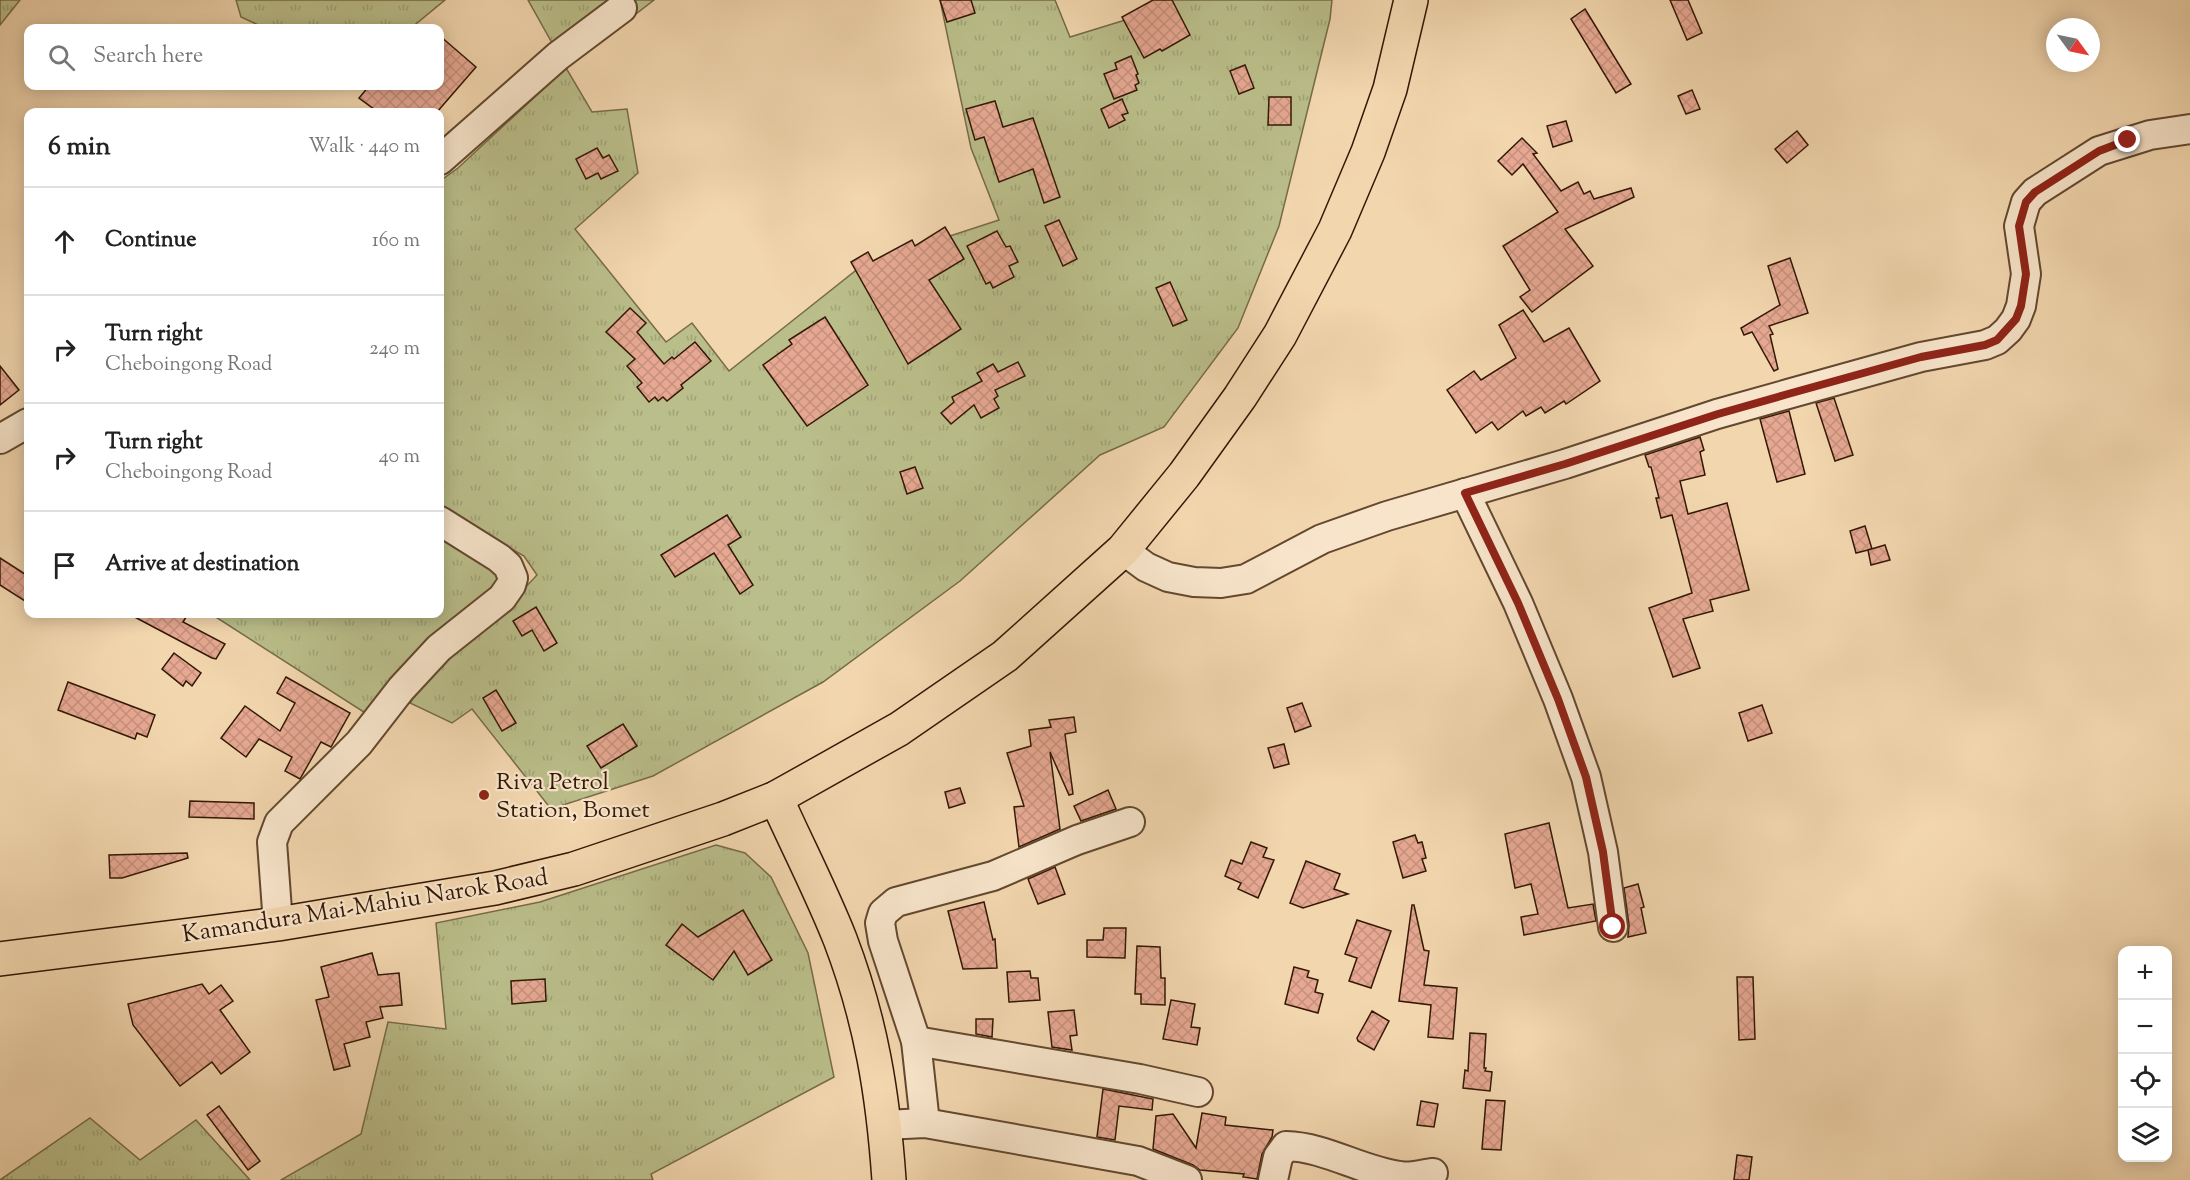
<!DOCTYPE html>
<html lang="en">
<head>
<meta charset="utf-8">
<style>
  body { margin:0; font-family:"Sorts Mill Goudy",serif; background:#f6f6f6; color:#222 }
  .controls { position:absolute; right:18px; bottom:18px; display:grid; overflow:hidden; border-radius:12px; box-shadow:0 3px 15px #0003 }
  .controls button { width:54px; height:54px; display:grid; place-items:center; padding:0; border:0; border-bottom:2px solid #e0e0e0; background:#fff; color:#222; font:30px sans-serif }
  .compass { position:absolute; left:2046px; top:18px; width:54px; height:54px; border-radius:50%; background:#fff; box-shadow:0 3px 15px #0003; rotate:123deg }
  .stop { position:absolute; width:18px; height:18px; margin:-14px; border:4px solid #8f2418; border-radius:50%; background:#fff }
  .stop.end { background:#8f2418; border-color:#fff; box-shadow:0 2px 6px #0008 }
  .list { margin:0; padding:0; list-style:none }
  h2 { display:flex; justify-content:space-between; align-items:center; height:78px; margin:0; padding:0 24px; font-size:26px }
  h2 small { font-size:20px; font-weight:400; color:#767676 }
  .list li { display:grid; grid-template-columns:39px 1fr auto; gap:18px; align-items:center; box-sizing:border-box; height:108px; padding:0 24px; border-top:2px solid #e0e0e0 }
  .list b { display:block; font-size:22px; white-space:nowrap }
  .list p { margin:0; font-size:20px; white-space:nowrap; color:#767676 }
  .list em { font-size:20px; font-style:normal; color:#767676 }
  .icon { flex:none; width:33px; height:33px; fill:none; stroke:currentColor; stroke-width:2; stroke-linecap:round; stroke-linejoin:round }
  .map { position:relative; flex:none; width:2190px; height:1180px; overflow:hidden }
  .search { position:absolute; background:#fff; box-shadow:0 3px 15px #0003; left:24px; top:24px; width:420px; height:66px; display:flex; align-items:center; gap:15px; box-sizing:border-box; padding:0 21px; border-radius:12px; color:#767676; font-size:22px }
  .panel { position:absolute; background:#fff; box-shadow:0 3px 15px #0003; left:24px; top:108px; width:420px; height:510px; border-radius:12px }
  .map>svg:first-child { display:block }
</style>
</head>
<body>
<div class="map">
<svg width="2190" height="1180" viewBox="0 0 2190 1180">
  <defs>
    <pattern id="grass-tufts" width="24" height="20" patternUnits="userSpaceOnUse" patternTransform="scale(1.5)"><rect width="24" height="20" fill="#babe8a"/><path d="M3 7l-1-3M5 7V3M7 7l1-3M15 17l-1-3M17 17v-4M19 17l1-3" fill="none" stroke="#a0a376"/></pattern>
    <pattern id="building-cross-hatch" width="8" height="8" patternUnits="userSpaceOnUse" patternTransform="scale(1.5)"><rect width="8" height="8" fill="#e6a892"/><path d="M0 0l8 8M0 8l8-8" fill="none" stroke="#c6907c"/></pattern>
  </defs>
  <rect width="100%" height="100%" fill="#f2d6ae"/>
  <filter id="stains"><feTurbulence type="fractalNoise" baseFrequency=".00333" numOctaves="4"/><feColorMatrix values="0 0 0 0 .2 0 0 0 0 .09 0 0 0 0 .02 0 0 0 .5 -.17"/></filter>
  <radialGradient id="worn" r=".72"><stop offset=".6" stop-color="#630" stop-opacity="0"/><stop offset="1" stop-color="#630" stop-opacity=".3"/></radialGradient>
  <g fill="url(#grass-tufts)" stroke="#766b48" stroke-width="1.5">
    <path d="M0 0H20L0 25Z"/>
    <path d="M236 0H445L411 28H265L241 17Z"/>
    <path d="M528 0H654L566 68 592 112 627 109 638 173 575 229 666 342 692 323 729 371 864 264 999 220 971 148 940 0H1055L1070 37 1174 5 1172 0H1332L1330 19 1279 226 1238 328 1164 427 1100 455 960 581 823 682 653 776 551 809 472 709 452 723 410 703 434 667 494 621 537 575 524 556 440 508V181L458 168 566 68Z"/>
    <path d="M440 533 497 567 501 578 494 591 370 716 211 614H440Z"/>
    <path d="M716 845 745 853 771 877 808 953 834 1077 651 1174 653 1180H281L361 1134 388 1022 446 1029 436 923 540 902Z"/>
    <path d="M90 1118 140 1160 196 1120 250 1180H0Z"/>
  </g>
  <g fill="url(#building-cross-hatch)" stroke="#331805" stroke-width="1.5">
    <path d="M940 0H971L975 13 947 22Z"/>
    <path d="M1153 0H1172L1190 35 1162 51 1160 49 1144 58 1122 17Z"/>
    <path d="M1670 0H1688L1702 33 1687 40Z"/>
    <path d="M1585 9 1631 84 1616 93 1571 19Z"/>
    <path d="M440 36 476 67 437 112H378L359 98 369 86H440Z"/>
    <path d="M1131 56 1138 74 1136 75 1139 83 1135 85 1137 90 1114 99 1104 74 1117 69 1115 63Z"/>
    <path d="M1245 65 1254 88 1239 94 1230 71Z"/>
    <path d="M1692 90 1700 109 1686 114 1678 96Z"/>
    <path d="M1269 97H1291V125H1268Z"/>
    <path d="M1122 99 1128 113 1122 115 1125 120 1109 128 1101 109Z"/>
    <path d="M995 101 1003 127 1033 118 1060 197 1044 203 1033 169 999 182 984 137 975 140 966 109Z"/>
    <path d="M1566 121 1572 141 1553 147 1547 126Z"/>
    <path d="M1797 131 1808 145 1787 163 1775 149Z"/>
    <path d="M1522 138 1537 153 1533 154 1561 191 1578 182 1584 194 1590 191 1594 199 1631 188 1634 197 1565 229 1593 266 1532 312 1520 297 1530 290 1503 246 1558 212 1523 164 1512 175 1498 161Z"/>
    <path d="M597 148 603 158 609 155 618 171 601 179 598 173 586 179 576 159Z"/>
    <path d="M1059 220 1077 259 1063 266 1045 226Z"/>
    <path d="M945 227 964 259 929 280 961 329 908 364 851 262 868 252 873 261 912 240 915 246Z"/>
    <path d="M997 231 1006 247 1010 246 1018 262 1009 266 1014 277 993 288 990 282 986 284 967 246Z"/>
    <path d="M1790 258 1808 313 1769 326 1773 334 1770 335 1778 369 1774 371 1752 332 1744 335 1741 328 1780 305 1768 266Z"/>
    <path d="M1170 282 1187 320 1173 326 1156 288Z"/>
    <path d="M630 308 646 323 637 332 664 364 672 357 674 359 695 342 711 361 681 385 683 388 667 401 663 397 658 401 655 397 649 402 637 387 642 383 627 366 635 359 606 332Z"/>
    <path d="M1523 310 1544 342 1569 328 1600 381 1566 404 1564 401 1545 413 1541 407 1526 416 1523 411 1498 430 1492 422 1476 433 1447 390 1474 371 1481 380 1516 358 1499 325Z"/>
    <path d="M825 317 868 385 807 426 763 365 792 344 789 340Z"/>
    <path d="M1018 362 1025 376 995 390 998 396 994 399 999 408 981 418 974 405 951 424 941 413 954 402 952 397 982 381 977 373 993 364 998 372Z"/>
    <path d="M0 366 19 390 0 405Z"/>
    <path d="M1834 398 1853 455 1835 461 1816 403Z"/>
    <path d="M1789 411 1805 474 1777 482 1760 419Z"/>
    <path d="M1700 437 1704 450 1700 452 1705 475 1680 481 1688 514 1727 503 1749 590 1710 600 1713 611 1683 619 1700 668 1673 677 1649 608 1692 593 1672 515 1661 518 1656 498H1659L1651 467H1649L1645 455Z"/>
    <path d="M915 467 923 488 907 494 900 472Z"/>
    <path d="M727 515 741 537 728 545 753 585 740 594 714 553 675 577 661 555Z"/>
    <path d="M1865 526 1872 549 1856 553 1850 531Z"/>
    <path d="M1885 545 1890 560 1871 565 1868 550Z"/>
    <path d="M0 558 28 576V603L0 585Z"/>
    <path d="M536 607 557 643 544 651 532 630 522 636 513 621Z"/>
    <path d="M129 614H188L183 622 225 644 216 659 212 658Z"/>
    <path d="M174 653 201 673 192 686 186 681 183 686 162 669Z"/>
    <path d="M286 677 350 713 331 747 321 742 300 779 285 771 292 757 259 739 246 757 221 738 245 706 280 731 295 703 277 693Z"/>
    <path d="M68 682 155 715 147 737 137 733 135 739 58 710Z"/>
    <path d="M496 690 516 723 502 731 483 698Z"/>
    <path d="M1302 703 1311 726 1295 732 1287 708Z"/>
    <path d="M1762 705 1772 733 1748 741 1739 713Z"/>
    <path d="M1074 717 1076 732 1065 734 1073 794 1069 795 1050 752 1060 829 1019 847 1014 807 1024 806 1007 753 1031 746 1029 730 1051 727 1049 720Z"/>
    <path d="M623 724 637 746 601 768 587 746Z"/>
    <path d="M1284 744 1289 764 1274 768 1268 748Z"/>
    <path d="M960 788 965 803 949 808 945 792Z"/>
    <path d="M1108 790 1116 809 1081 821 1074 806Z"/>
    <path d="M190 801 254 803V819L189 817Z"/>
    <path d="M1549 823 1568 908 1593 904 1596 921 1524 935 1521 917 1538 914 1531 884 1515 888 1505 834Z"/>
    <path d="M1415 835 1418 843 1422 842 1426 858 1422 859 1426 871 1403 878 1393 842Z"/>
    <path d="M1251 842 1267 848 1263 857 1274 860 1258 898 1238 889 1241 883 1225 876 1231 860 1242 864Z"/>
    <path d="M187 853 188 858 122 878H110L109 855Z"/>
    <path d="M1306 861 1340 874 1334 889 1348 894 1303 908 1290 903Z"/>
    <path d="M1055 867 1065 894 1038 904 1028 879Z"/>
    <path d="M1638 884 1644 907 1641 908 1646 933 1628 937 1629 925 1624 888Z"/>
    <path d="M984 902 993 940 995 939 997 968 963 969 948 911Z"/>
    <path d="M1412 905H1414L1424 950 1429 951 1424 985 1457 988 1453 1039 1428 1037 1431 1005 1399 1001Z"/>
    <path d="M743 910 772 960 748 975 734 951 713 980 666 945 682 924 698 937Z"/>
    <path d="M1357 920 1391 931 1371 988 1349 981 1357 958 1345 954Z"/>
    <path d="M1104 928H1126L1125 958 1087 957V940H1103Z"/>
    <path d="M1137 946 1160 947 1161 978H1165V1005L1141 1004V994H1135Z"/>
    <path d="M372 953 378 975 399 973 402 1005 380 1007 383 1018 366 1022 370 1037 344 1044 350 1066 334 1070 316 1000 329 997 321 967Z"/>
    <path d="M1294 967 1309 971 1307 977 1318 980 1315 992 1323 994 1318 1013 1285 1004Z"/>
    <path d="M1030 971 1031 978H1038L1040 1000 1009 1002 1007 972Z"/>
    <path d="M1737 977H1753L1755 1039 1739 1040Z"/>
    <path d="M545 979 546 1001 512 1004 511 981Z"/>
    <path d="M202 984 209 994 221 985 233 1001 220 1010 250 1052 221 1074 212 1062 180 1086 133 1025 128 1004Z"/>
    <path d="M1171 1000 1195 1004 1191 1027 1200 1028 1197 1045 1163 1039Z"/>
    <path d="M1074 1010 1077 1035 1070 1036 1072 1050 1052 1047 1048 1012Z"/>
    <path d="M1372 1011 1389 1021 1374 1050 1358 1041 1357 1038Z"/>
    <path d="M976 1019H993L992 1037 976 1034Z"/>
    <path d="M1470 1033 1486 1034 1484 1068H1486L1485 1071 1492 1072 1490 1091 1463 1088 1465 1070 1468 1071Z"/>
    <path d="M1103 1089 1153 1099 1152 1110 1119 1106 1115 1140 1097 1137Z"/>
    <path d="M1486 1100 1505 1101 1501 1150 1482 1149Z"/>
    <path d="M1421 1101 1438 1104 1434 1127 1417 1125Z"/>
    <path d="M219 1106 260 1161 248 1170 207 1115Z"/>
    <path d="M1202 1113 1226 1117 1225 1125 1273 1130 1272 1137 1262 1154 1257 1179 1243 1177 1244 1174 1200 1170 1193 1165 1153 1149 1156 1116 1173 1114 1196 1148Z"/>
    <path d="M1737 1155 1752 1157 1749 1180H1734Z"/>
  </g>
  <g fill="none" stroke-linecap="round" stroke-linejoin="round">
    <g stroke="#63482f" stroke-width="32">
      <g id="minor">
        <path d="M440 160 558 56 622 8"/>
        <path d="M0 439 28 423"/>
        <path d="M1465 493 1518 603 1558 699 1586 777 1603 852 1613 927"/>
        <path d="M1123 550 1146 567 1168 577 1194 582 1221 583 1246 579 1322 539 1387 516 1565 464 1717 414 1788 394 1921 357 1985 345 1997 340 2008 330 2016 319 2021 306 2026 274 2019 226 2026 202 2035 192 2099 151 2150 135 2190 129"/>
        <path d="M278 924 272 842 279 823 359 743 401 689 439 648 502 598 511 585 513 578 508 566 499 558 440 521"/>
        <path d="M916 1041 1140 1079 1198 1092"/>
        <path d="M925 1123 916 1041 883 941 880 923 883 913 896 902 993 876 1077 840 1130 822"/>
        <path d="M885 1125 925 1123 1138 1161 1187 1180"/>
        <path d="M1273 1180 1278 1157 1286 1146C1326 1147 1361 1171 1400 1176 1410 1178 1422 1174 1433 1173"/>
      </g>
    </g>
    <g stroke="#331805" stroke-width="36">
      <path id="major" d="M776 798C797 845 821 891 840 939 871 1020 883 1094 889 1180"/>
    </g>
    <g stroke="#331805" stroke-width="36">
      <path id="highway" d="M0 959 278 924 495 888 574 869 723 819 776 798 899 729 1005 656 1123 550 1184 475 1240 397 1280 335 1335 230 1368 152 1390 89 1411 0"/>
    </g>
    <use href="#minor" stroke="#f7e4ca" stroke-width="28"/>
    <use href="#major" stroke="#f2d6ae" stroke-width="33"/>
    <use href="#highway" stroke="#f2d6ae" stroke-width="33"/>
  </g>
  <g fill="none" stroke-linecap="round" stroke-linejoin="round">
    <path stroke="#8f2418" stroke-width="8" d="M1613 927 1603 852 1586 777 1558 699 1518 603 1465 493 1565 464 1718 414 1788 394 1921 357 1985 345 1997 340 2016 319 2021 306 2026 274 2019 226 2026 202 2035 192 2099 151 2128 140"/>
  </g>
  <circle fill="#8f2418" stroke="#f7e4ca" stroke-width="2" cx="484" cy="795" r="6"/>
  <g text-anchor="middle" stroke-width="4.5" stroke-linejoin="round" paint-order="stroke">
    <g font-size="24" fill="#331805" stroke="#f7e4ca" text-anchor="start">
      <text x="496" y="789">Riva Petrol<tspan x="496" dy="28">Station, Bomet</tspan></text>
    </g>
    <g font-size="24" fill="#331805" stroke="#f7e4ca">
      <text transform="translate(365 905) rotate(-9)" y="8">Kamandura Mai-Mahiu Narok Road</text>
    </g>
  </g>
  <rect width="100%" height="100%" filter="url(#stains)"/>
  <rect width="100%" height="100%" fill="url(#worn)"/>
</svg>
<div class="controls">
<button>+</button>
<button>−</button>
<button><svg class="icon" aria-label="locate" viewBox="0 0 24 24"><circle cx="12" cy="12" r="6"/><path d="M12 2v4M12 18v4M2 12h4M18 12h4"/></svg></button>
<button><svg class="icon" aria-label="layers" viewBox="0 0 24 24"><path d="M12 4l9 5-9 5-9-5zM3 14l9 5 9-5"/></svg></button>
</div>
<svg class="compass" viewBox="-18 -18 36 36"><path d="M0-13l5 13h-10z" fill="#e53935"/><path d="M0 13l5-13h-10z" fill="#767676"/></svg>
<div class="stop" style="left:1613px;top:927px"></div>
<div class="stop end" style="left:2128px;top:140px"></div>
<div class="search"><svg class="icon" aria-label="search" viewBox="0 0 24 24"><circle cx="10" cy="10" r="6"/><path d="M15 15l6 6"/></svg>Search here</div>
<section class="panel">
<h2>6 min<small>Walk · 440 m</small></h2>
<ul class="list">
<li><svg class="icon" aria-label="ahead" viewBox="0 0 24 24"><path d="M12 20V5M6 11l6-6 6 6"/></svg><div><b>Continue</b></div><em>160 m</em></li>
<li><svg class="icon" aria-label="right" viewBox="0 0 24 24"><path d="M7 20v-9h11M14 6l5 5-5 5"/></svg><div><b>Turn right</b><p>Cheboingong Road</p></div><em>240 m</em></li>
<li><svg class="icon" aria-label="right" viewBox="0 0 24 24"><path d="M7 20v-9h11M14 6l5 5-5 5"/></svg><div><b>Turn right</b><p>Cheboingong Road</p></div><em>40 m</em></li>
<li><svg class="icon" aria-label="arrive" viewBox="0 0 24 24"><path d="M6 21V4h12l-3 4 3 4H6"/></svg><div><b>Arrive at destination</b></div></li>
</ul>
</section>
</div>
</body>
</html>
